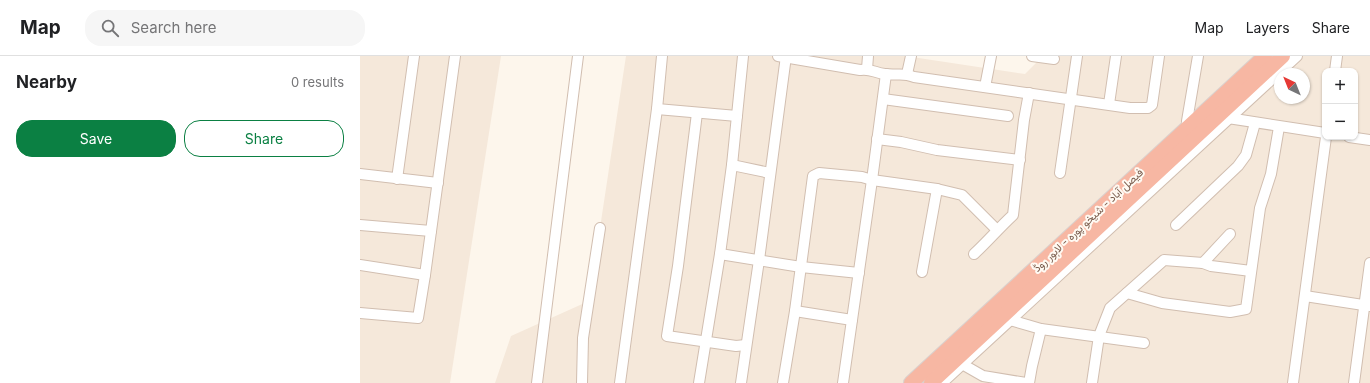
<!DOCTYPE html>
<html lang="en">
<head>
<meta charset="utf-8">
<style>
  body { margin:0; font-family:Inter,Vazirmatn,sans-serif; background:#f6f6f6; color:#202124 }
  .controls { position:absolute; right:12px; top:12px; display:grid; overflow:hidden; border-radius:8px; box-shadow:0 1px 3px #0004 }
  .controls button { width:36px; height:36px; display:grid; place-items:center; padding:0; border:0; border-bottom:1px solid #e0e0e0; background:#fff; color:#202124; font:20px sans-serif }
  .compass { position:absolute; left:914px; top:12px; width:36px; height:36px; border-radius:50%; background:#fff; box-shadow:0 1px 3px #0004; rotate:317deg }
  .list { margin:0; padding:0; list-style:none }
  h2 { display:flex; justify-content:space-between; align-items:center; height:52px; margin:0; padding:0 16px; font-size:17px }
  h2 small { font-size:13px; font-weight:400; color:#757577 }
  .actions { display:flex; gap:8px; padding:12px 16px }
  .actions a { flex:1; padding:9px 0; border:1px solid #0b8043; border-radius:16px; text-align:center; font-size:14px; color:#0b8043 }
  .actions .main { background:#0b8043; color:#fff }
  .icon { flex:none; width:22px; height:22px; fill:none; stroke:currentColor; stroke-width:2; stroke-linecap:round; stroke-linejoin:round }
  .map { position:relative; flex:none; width:1010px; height:327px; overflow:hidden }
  header { display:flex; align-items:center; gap:24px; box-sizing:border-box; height:56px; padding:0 20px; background:#fff; border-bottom:1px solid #e0e0e0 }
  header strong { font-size:19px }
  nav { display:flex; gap:22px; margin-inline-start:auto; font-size:14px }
  .search { width:280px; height:36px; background:#f6f6f6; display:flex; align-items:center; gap:10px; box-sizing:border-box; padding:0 14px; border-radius:16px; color:#757577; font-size:15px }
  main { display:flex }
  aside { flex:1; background:#fff }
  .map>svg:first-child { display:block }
</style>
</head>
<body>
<header>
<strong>Map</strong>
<div class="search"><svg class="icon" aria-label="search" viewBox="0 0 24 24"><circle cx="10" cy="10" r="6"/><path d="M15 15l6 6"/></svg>Search here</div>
<nav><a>Map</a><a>Layers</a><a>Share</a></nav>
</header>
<main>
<aside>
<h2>Nearby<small>0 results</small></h2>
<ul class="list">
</ul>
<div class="actions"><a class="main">Save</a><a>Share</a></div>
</aside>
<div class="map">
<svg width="1010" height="327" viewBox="0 0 1010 327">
  <rect width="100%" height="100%" fill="#fdf6ec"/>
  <g fill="#f5e8da" fill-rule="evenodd">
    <path d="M0 0H141L90 327H0Z"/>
    <path d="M266 0H552V1L665 18 683 0H1010V327H135L151 280 229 245ZM965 15H995V81H965ZM920 18H944V42H920Z"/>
  </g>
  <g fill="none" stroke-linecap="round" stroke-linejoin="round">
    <g stroke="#d1beb0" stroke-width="12">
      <g id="minor">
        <path d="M418 0 500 14C510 12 515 17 525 18 536 20 543 16 554 21L770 52H788L792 49 799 0"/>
        <path d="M672 0 694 3"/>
        <path d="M507 13 508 0"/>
        <path d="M975 15 977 0"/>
        <path d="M547 18 551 0"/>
        <path d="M625 31 631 0"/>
        <path d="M523 43 648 60"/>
        <path d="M749 48 756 0"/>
        <path d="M297 53 377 60"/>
        <path d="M337 57 318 210 307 280 376 290 386 289"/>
        <path d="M868 62 965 77"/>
        <path d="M827 65 838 0"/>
        <path d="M989 81 1010 84"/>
        <path d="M517 83 541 86 577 94 660 104"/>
        <path d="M372 109 410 117"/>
        <path d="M700 117 717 0"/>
        <path d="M0 118 78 127"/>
        <path d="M37 123 54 0"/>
        <path d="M0 169 71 175"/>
        <path d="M816 169 878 110 886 99 895 67"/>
        <path d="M360 198 441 211 499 217"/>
        <path d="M614 198C627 186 639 172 653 159L664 64 669 37"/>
        <path d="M843 207 870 178"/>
        <path d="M0 209 65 219"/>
        <path d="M562 216 577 133"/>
        <path d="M767 237 802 247 870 256 886 253 900 152 911 118 919 71"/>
        <path d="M945 240 1010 250"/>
        <path d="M435 255 492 264"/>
        <path d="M0 257 58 262 65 219 95 0"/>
        <path d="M650 264 681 273 784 287"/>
        <path d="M602 308 623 320 666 327"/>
        <path d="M177 327 218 0"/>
        <path d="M222 327 223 282 240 172"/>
        <path d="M260 327 297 53 302 0"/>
        <path d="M339 327 360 198 372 109 383 0"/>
        <path d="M381 327 399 204 426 0"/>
        <path d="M423 327 435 255 453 120 459 117 502 121 512 124 577 133 602 139 637 174"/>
        <path d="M483 327 512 124 526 18"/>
        <path d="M582 327 937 0"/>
        <path d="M669 327 672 310 681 273"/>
        <path d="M732 327 739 280 750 252 804 204 843 207 851 210 891 215"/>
        <path d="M933 327 966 81"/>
        <path d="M994 327 1010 207"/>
      </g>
    </g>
    <g stroke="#dad1cd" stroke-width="16">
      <g id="highway">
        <path d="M551 327 905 0"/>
        <path d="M571 327 923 0"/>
      </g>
    </g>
    <use href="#minor" stroke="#fff" stroke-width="10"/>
    <use href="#highway" stroke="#f7b7a3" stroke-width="14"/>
  </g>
  <g text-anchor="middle" stroke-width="4" stroke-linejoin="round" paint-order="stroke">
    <g font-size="11" fill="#7a5c4d" stroke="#fffaf3">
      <text transform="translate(728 164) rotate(-43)" y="4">فیصل آباد - شیخو پورہ - لاہور روڈ</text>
    </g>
  </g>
</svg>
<div class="controls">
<button>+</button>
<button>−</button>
</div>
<svg class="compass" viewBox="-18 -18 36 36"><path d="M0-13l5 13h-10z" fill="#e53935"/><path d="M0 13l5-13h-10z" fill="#757577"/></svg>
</div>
</main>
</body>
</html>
